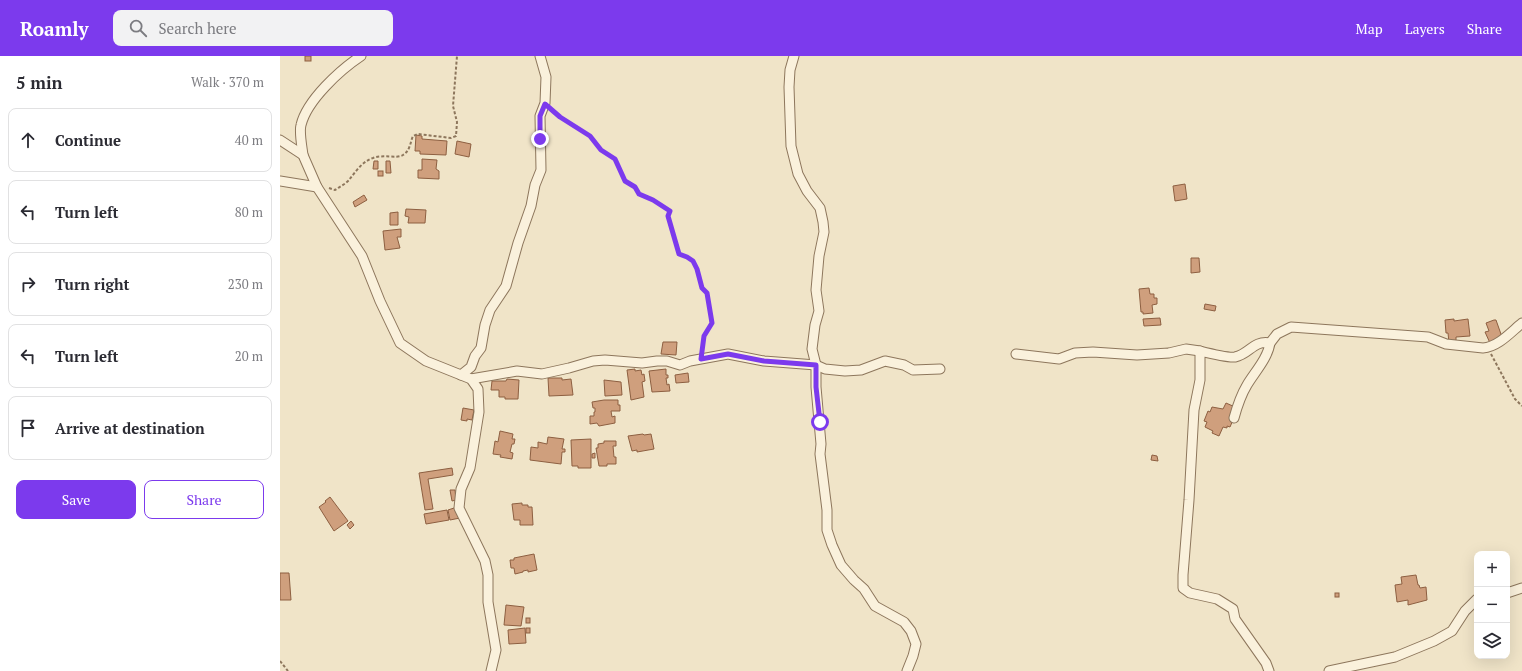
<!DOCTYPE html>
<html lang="en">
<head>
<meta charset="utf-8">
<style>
  body { margin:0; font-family:"PT Serif",serif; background:#f2f2f3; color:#2b2b33 }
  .controls { position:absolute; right:12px; bottom:12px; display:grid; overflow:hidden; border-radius:8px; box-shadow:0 4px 16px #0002 }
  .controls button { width:36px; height:36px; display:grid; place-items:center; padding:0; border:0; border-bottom:1px solid #e1e1e2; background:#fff; color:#2b2b33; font:20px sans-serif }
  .stop { position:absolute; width:12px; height:12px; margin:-9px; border:3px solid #7c3aed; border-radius:50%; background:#fff }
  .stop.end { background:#7c3aed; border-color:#fff; box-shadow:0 1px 4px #0008 }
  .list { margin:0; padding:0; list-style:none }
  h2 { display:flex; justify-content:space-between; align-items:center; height:52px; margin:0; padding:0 16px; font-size:17px }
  h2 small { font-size:13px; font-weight:400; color:#7c7c81 }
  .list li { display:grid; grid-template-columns:26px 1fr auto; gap:12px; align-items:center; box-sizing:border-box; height:64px; margin:0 8px 8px; padding:0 8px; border:1px solid #e1e1e2; border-radius:8px }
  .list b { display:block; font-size:15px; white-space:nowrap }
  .list em { font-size:13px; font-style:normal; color:#7c7c81 }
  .actions { display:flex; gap:8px; padding:12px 16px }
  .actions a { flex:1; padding:9px 0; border:1px solid #7c3aed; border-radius:8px; text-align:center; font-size:14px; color:#7c3aed }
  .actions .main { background:#7c3aed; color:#fff }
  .icon { flex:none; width:22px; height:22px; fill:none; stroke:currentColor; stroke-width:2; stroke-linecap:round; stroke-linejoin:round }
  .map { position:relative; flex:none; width:1242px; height:615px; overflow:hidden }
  header { display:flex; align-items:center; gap:24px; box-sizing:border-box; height:56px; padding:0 20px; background:#7c3aed; color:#fff }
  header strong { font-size:19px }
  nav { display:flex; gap:22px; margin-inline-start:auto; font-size:14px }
  .search { width:280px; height:36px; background:#f2f2f3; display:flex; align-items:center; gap:10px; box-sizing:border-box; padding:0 14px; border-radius:8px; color:#7c7c81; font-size:15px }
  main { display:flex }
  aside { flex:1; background:#fff }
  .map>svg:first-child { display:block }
</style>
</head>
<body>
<header>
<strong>Roamly</strong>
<div class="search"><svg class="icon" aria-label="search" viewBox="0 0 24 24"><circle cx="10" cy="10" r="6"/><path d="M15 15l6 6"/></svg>Search here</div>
<nav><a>Map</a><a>Layers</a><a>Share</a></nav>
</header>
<main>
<aside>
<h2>5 min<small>Walk · 370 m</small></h2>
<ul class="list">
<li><svg class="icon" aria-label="ahead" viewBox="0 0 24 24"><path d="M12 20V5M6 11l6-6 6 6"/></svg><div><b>Continue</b></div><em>40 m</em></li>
<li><svg class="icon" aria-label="left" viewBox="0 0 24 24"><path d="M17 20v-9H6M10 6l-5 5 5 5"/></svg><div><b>Turn left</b></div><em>80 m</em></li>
<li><svg class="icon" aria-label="right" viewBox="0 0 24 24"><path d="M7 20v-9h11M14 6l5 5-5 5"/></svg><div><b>Turn right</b></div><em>230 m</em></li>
<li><svg class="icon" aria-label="left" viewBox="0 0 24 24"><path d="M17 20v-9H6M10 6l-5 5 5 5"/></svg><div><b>Turn left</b></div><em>20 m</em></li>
<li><svg class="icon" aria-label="arrive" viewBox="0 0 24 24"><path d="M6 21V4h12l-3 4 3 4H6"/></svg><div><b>Arrive at destination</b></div></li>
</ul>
<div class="actions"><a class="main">Save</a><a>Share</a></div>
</aside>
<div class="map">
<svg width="1242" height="615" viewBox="0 0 1242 615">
  <rect width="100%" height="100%" fill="#f0e4c8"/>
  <g fill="#cf9f7d" stroke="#8d5f41">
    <rect x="25" y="0" width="6" height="5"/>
    <path d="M136 79 142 80V83L167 85 166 99 140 98V95H135Z"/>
    <path d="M177 85 191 88 189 101 175 98Z"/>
    <path d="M142 103 157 104 156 113 159 115V123L138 122V114H142Z"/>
    <path d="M94 105H98V113H93Z"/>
    <path d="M106 105H110L111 117H106Z"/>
    <rect x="98" y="115" width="5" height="5"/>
    <path d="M905 128 907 143 895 145 893 130Z"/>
    <path d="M84 139 87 144 75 151 73 146Z"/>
    <path d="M126 153 146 154 145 167H128L129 161 125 160Z"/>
    <path d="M118 156V169H110V157Z"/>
    <path d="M121 173V181H117L120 192 105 194 103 175Z"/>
    <path d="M911 202H919L920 216 911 217Z"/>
    <path d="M869 232 870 238H874V242H877V248L872 249 873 257 863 258V256H861L859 233Z"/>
    <path d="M925 248 936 250 935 255 924 253Z"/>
    <path d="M880 262 881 269 864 270 863 263Z"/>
    <path d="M1174 263V265L1188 263 1190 280 1176 281V286L1169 287 1168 277H1166L1165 264Z"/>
    <path d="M1214 264H1216L1222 281 1210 287 1205 276 1209 275 1206 267Z"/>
    <path d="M383 286H397L396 299 381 298Z"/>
    <path d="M355 313V315L361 314 362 319 364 318 365 325 362 326 364 341 351 344 347 314Z"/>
    <path d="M386 313V319H388V322H386L387 329 389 328 390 335 372 336 369 315Z"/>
    <path d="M408 317 409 326 396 327 395 319Z"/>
    <path d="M268 322H282V324L291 323 293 339 269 340Z"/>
    <path d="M227 323 239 324 238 343H225V341H219V334H211L212 325H226Z"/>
    <path d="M324 324 341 326 342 339 325 340Z"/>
    <path d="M324 344H338V349H340V355H331L332 361 335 360V367L319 370 317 367 310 368V360H314V356H315V352H313L312 346Z"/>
    <path d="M946 347 955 351 953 364 950 371 947 370V372L943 371 939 380 932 377 933 375 925 371 927 366 924 365 928 355 930 356 932 351 943 353Z"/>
    <path d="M183 352 194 354 192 364 187 363V365L181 364Z"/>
    <path d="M220 375 233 378 232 383H235L234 388H232L230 396 233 397 232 403 220 401 221 399 213 398 215 385 218 386Z"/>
    <path d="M363 378 364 379 371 378 374 393 357 396V394L352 395 348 380Z"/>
    <path d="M268 381 284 383 282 393H285V396H282L281 408 250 404 251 391 258 392V386L267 388Z"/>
    <path d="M311 383V412H298V410H292L291 384Z"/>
    <path d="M324 385H336V390H333L334 401H336V408H327V410H319L316 392H318V388L324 387Z"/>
    <path d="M315 397V402H312V398Z"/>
    <path d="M872 399 877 400 878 405 871 404Z"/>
    <path d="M172 412 173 419 148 423 153 453 145 454 139 417Z"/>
    <path d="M170 434H175L176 444 172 445Z"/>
    <path d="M50 441 68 465 54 475 39 451 46 446 45 445Z"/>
    <path d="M242 447V449H248V451H252L253 469H240V464H234L232 448Z"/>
    <path d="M177 451 180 462 170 464 168 454Z"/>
    <path d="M167 454 169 464 146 468 144 458Z"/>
    <path d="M71 465 74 469 70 473 67 469Z"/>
    <path d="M254 498 257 514 248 516V514L243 515V516L235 518 234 512H231L230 504H234V502Z"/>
    <path d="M0 517H9L11 544H0Z"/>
    <path d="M1136 519 1138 529H1139L1140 532 1146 531 1147 544 1128 549V544L1117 546 1115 529 1122 528 1121 521Z"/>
    <rect x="1055" y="537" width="4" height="4"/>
    <path d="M226 549 244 551 241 570 224 569Z"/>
    <rect x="246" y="562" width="4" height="5"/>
    <path d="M245 572 246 587 229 588 228 574Z"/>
    <rect x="246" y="572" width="4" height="5"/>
  </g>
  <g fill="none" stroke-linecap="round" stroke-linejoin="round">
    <g stroke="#8d765c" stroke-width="11">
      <g id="minor">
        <path d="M514 0 510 14 509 31 511 90 518 118 527 135 540 152 543 166 544 176 539 200 536 234 539 255 535 269 532 293 536 309V331L541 388 540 398 547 454V474L552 489 561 509 574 524 584 533 595 550 624 566 631 575 636 588 633 600 627 615"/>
        <path d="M0 84 23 99 37 131 82 200 100 245 120 287 146 305 191 323 198 333 199 356 190 412 181 433 179 452 205 505 208 519V546L216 594 211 615"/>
        <path d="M23 99C22 91 19 76 21 69 27 44 60 14 81 0"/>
        <path d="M0 125 37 131"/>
        <path d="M990 287 997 278 1011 271 1148 281 1166 288 1203 292C1218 291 1231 276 1242 267"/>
        <path d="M736 298 779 303 795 297 813 296 857 299 889 297 906 293 920 295"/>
        <path d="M181 319 191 311 195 300 201 292 205 269 210 254 226 230 238 187 251 150 255 129 261 114 260 60 265 47 266 21 260 0"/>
        <path d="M191 323 237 315 262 318 289 312 313 305 325 304 362 307 377 305H387L400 309 410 305 448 298 484 305 536 309 545 313 565 315 581 314 605 305 624 309 633 314 660 313"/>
        <path d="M954 362C957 351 961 339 967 329 974 317 988 302 990 287 973 284 970 298 955 301 948 302 928 297 920 295V324L914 354 909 444 903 519V532L910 537 937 543 953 553 955 563 986 607 989 615"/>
        <path d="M1227 537 1242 532"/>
        <path d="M1049 615 1115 601 1154 585 1172 575 1185 555 1197 543"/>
      </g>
    </g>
    <g stroke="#8d765c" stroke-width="2" stroke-dasharray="3 2" stroke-linecap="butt">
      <path d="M271 54 310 80 321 94 335 103 345 125 355 131 359 138 373 144 390 155 388 160 399 198 407 201 413 205 417 213 422 232 427 237 431 267 424 280 422 294"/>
      <path d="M49 132 55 134C59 131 64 129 68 125 75 117 81 106 93 102 103 98 117 103 123 99 130 95 130 87 133 80L138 78 171 82 176 80 177 66 173 50 177 0"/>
      <path d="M1211 298 1235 343 1242 350"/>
      <path d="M0 605 8 615"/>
    </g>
    <use href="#minor" stroke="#faf1dc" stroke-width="9"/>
  </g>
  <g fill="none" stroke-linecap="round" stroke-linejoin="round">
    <path stroke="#7c3aed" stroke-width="5" d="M260 83V60L265 48 280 61 310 80 321 94 335 103 345 125 355 131 359 138 373 144 390 155 388 160 399 198 407 201 413 205 417 213 422 232 427 237 432 267 424 280 421 303 448 298 484 305 536 309V331L540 366"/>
  </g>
</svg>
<div class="controls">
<button>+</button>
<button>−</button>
<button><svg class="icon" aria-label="layers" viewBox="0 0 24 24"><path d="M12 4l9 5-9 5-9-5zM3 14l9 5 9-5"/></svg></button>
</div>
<div class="stop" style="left:540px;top:366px"></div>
<div class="stop end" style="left:260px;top:83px"></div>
</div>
</main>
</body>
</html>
